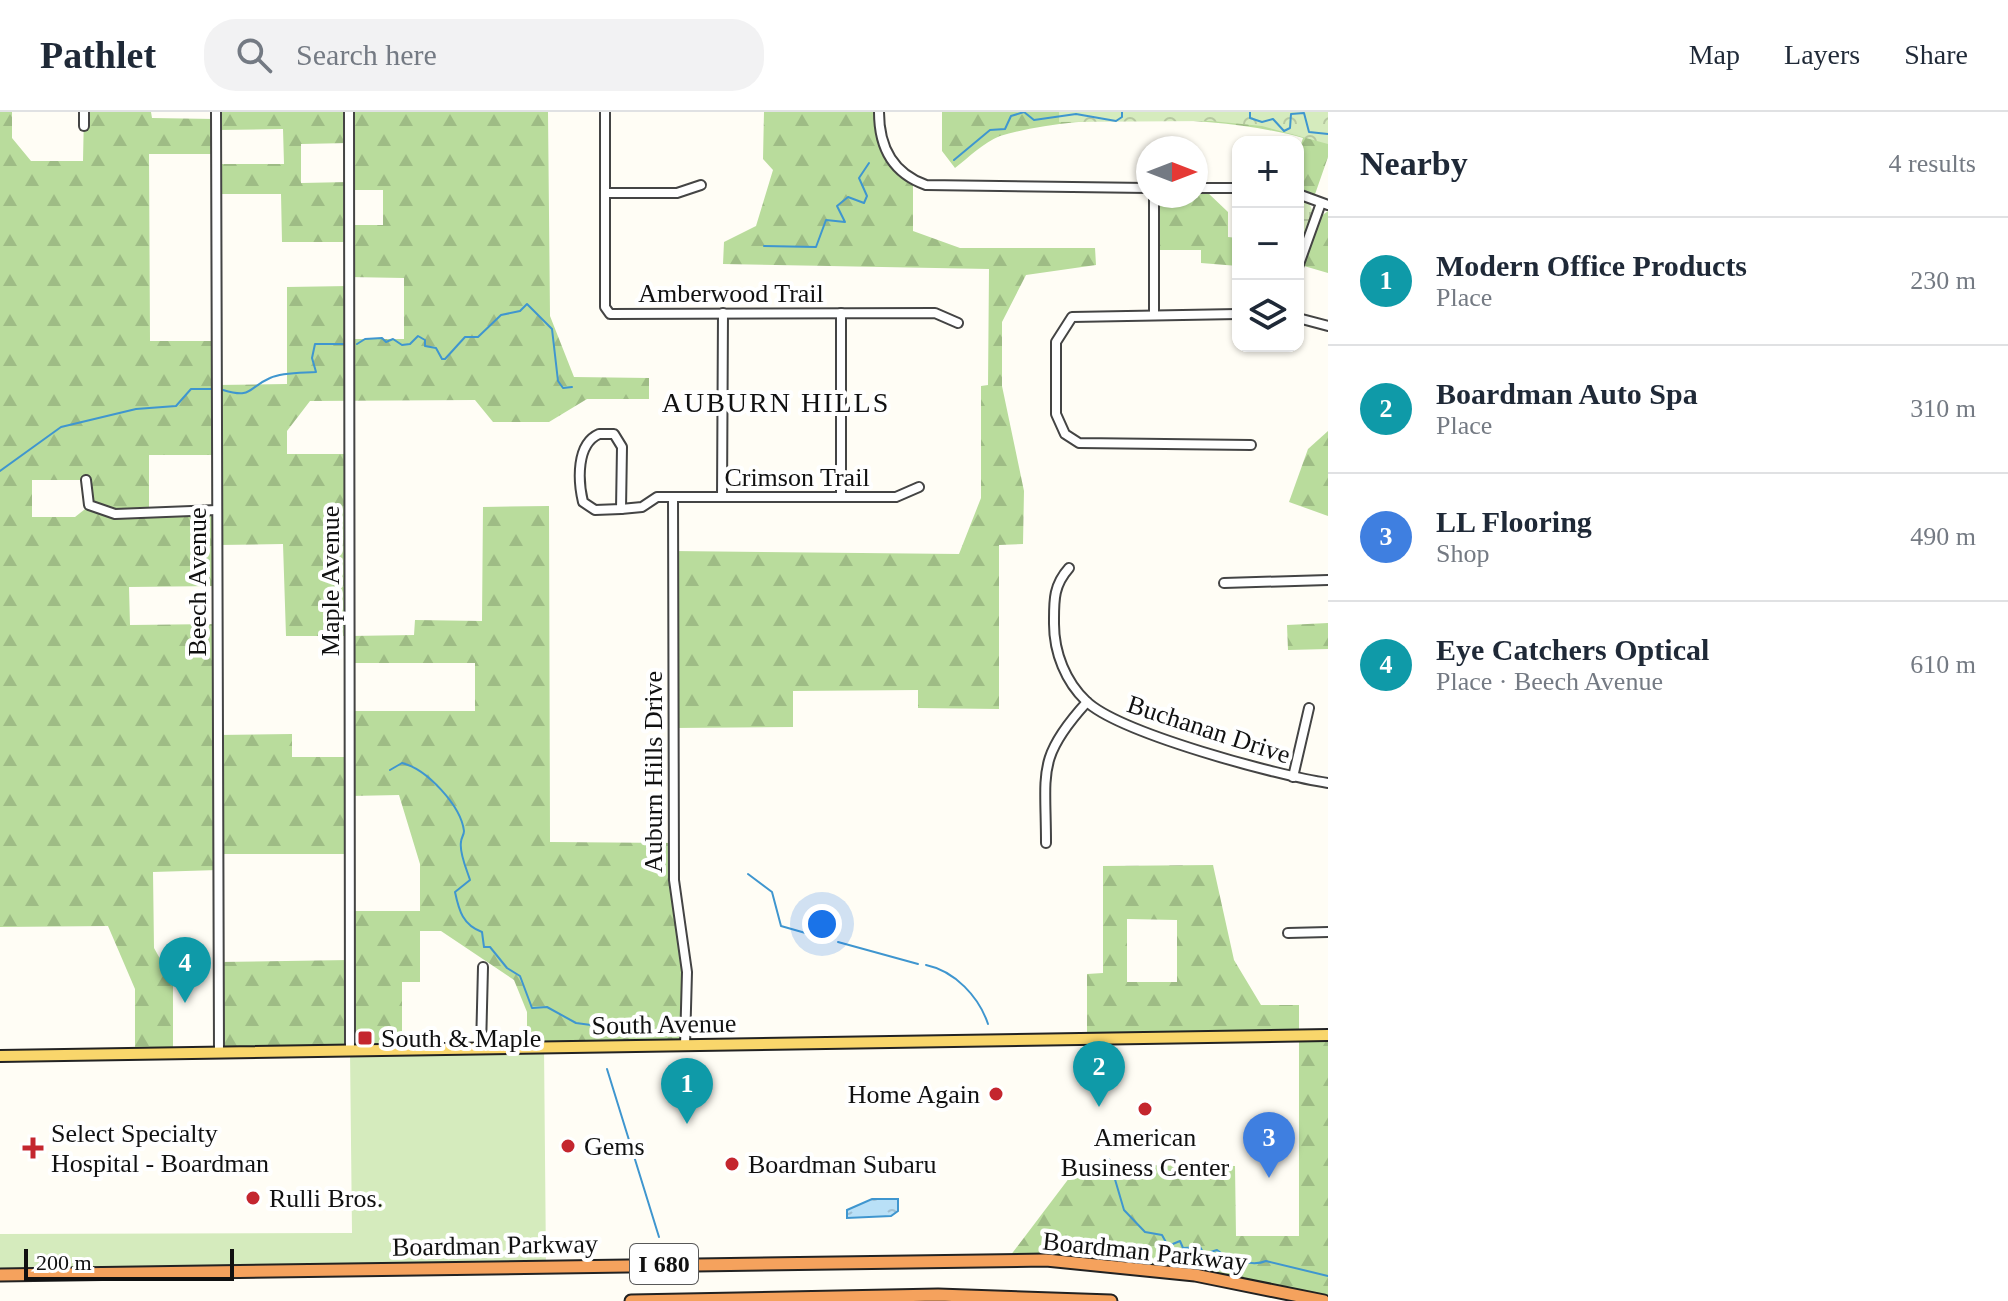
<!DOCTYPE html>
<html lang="en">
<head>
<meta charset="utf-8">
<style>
  body { margin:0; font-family:Georgia,serif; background:#f2f2f3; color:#1f2937 }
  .controls { position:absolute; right:24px; top:24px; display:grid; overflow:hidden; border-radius:16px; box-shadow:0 2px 6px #0004 }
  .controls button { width:72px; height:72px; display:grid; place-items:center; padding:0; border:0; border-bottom:2px solid #e0e1e3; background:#fff; color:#1f2937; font:40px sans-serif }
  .compass { position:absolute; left:1136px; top:24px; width:72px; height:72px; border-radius:50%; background:#fff; box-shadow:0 2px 6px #0004; rotate:90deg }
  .scale { position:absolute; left:24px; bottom:20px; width:210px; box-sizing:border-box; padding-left:8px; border:4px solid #111; border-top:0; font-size:22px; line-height:28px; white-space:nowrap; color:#111; -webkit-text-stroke:6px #fff; paint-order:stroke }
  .you { position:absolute; left:822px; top:812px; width:28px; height:28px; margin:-20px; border:6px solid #fff; border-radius:50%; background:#1a73e8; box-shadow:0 0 0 12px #1a73e833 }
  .badge { display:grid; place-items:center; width:52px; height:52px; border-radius:50%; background:#2563eb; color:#fff; font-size:26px; font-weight:700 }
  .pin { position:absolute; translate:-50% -66px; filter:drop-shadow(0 2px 4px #0008) }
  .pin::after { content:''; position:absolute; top:42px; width:28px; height:24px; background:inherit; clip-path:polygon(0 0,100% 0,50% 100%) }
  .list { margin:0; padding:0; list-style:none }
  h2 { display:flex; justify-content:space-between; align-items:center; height:104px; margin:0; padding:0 32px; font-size:34px }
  h2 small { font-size:26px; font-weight:400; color:#747a83 }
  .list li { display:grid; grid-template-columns:52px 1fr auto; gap:24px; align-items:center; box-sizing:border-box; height:128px; padding:0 32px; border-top:2px solid #e0e1e3 }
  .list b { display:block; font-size:30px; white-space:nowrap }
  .list p { margin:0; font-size:26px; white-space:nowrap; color:#747a83 }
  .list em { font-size:26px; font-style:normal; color:#747a83 }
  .icon { flex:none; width:44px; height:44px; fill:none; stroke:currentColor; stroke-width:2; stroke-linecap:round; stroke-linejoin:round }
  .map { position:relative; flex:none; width:1328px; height:1189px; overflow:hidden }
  header { display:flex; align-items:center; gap:48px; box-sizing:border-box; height:112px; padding:0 40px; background:#fff; border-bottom:2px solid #e0e1e3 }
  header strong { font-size:38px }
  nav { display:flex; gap:44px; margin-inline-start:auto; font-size:28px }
  .search { width:560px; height:72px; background:#f2f2f3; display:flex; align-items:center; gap:20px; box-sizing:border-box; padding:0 28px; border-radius:32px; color:#747a83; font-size:30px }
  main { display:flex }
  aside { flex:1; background:#fff }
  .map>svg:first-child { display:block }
</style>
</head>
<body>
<header>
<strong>Pathlet</strong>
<div class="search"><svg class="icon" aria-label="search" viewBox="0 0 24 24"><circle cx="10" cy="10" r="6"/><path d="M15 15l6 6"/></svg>Search here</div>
<nav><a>Map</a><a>Layers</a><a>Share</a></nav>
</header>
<main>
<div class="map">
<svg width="1328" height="1189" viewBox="0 0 1328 1189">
  <defs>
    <pattern id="forest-firs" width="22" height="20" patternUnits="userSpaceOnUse" patternTransform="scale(2)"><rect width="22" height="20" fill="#b9dc9c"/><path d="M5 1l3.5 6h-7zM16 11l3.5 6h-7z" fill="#9ebc85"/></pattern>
    <pattern id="wetland-marsh" width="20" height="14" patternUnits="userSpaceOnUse" patternTransform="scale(2)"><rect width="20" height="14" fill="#d5ebbd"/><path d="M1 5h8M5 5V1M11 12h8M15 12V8" fill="none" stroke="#b6c8a1"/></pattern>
    <pattern id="park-crowns" width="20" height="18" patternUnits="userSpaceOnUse" patternTransform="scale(2)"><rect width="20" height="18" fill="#d5ebbd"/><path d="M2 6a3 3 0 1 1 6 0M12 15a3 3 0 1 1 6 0" fill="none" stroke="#b6c8a1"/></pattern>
    <pattern id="water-ripples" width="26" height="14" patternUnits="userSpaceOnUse" patternTransform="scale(2)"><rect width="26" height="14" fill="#b9e0f7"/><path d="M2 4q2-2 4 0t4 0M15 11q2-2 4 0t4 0" fill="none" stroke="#9ebfd3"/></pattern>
  </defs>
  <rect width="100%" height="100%" fill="#fffdf5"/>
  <path fill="#d5ebbd" d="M544 935 546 1154 0 1163V1122L352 1121 350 939Z"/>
  <g fill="url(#forest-firs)" fill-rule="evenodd">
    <path d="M0 0H12V26L31 49H83L84 0H151L152 6 215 7 216 0H548L550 204 574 265 649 266V287H587L549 310H493L475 288 310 289 287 319V342H349L350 524 414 523 415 508 482 509 483 395 549 394 550 730 674 731 687 860 685 933 527 936V900L514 868 441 819H420V870H402V938L219 941 218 850 350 848V799H420V752L399 683 350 684V742H218V758L153 760 154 836 173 870V941L135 942V877L108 814 0 815ZM283 17 284 52H216V82H281L282 130H349V165L404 166V227H349V174L287 175V272L217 273 216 229H150L149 42H216V18ZM349 31V70L301 71V32ZM349 78H383V113H350ZM149 343H217V398L149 400ZM32 368H85L89 394 75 405H32ZM283 432 286 524H349L350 551H475V599H350L349 645H292V622L218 623 217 512 130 513 129 475 217 474V433Z"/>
    <path d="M764 0H879L883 34 913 68V119L960 136H1095L1096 153 1026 163 1002 210V274L1024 379 1023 432 999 433V597L918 596V578L793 579V615L673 616V439L959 442 981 386V274L988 273 989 157 723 152 724 130 756 114 773 58 763 47Z"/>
    <path d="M942 0H1328V45L1313 88 1298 82V41L1303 26C1223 3 1079 0 1000 24 984 30 968 46 955 56L942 39Z"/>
    <path d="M1196 80H1207L1228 100V125L1238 126V154L1201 151V138H1159V88L1161 84H1196Z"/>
    <path d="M1328 99V161L1304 154 1320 105Z"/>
    <path d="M1328 319V404L1289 390 1308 337Z"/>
    <path d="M1328 511V537L1288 538 1287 513Z"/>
    <path d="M1213 753 1234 848 1261 893H1299V923H1328V1189L1221 1167 1007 1148 1079 1053 1235 1054 1236 1124H1299V923L1087 927V862L1103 861V754ZM1127 807 1177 808V870H1127Z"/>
  </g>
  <path fill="url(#wetland-marsh)" d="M1298 86 1309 90 1313 101 1303 131 1298 130Z"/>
  <path fill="url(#park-crowns)" d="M1059 0H1328V32L1262 14 1211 9 1059 10Z"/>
  <path fill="url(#water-ripples)" stroke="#3f96cf" stroke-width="2" d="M872 1087H898V1099L891 1104 847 1106V1098Z"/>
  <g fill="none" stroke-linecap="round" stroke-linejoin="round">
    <g stroke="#3f96cf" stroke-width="2">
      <path d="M1250 0V6L1262 10 1273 7 1284 19 1290 16 1291 2 1304 1 1309 20 1328 22"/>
      <path d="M954 48 990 18 1005 17 1011 4 1024 0 1034 8 1076 2 1116 9 1122 5V0"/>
      <path d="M764 134 816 135 826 108 845 110 837 94 848 85 864 91 867 84 859 66 869 51"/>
      <path d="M357 232 365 227 382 226 386 230 393 227 402 233 410 232 418 224 425 228V234L436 236 442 247H445L465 225H478L501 203 520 199 527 192 552 217 558 269 563 276 572 275"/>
      <path d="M223 278C253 287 247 276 270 266 283 260 302 261 316 260L312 246 315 232H344"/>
      <path d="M0 359 61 315 136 297 176 294 191 277H211"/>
      <path d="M390 658 402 651C427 657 461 694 464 719 464 723 461 726 461 730 459 741 467 758 470 768L455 780C459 799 463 813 482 820L484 835H490L507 856 520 864 532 896 547 895 576 911 606 915"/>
      <path d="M748 762 772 780 781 814 830 828"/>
      <path d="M838 830 918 852"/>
      <path d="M926 853C955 859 979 885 988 912"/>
      <path d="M607 957 659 1125"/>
      <path d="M1109 1047 1124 1098 1145 1120 1162 1123 1168 1134 1180 1129 1183 1136 1200 1135 1204 1142 1217 1138C1227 1147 1252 1155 1266 1149L1328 1164"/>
    </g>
    <g stroke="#444" stroke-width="12">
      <g id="minor">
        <path d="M216 0 219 941"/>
        <path d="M349 0 350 939"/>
        <path d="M605 0V195L610 202 935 201 958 211"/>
        <path d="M879 0C879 34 892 61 926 73L1148 76"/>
        <path d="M84 14V0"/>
        <path d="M1196 76H1238"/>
        <path d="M605 81H677L701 73"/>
        <path d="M1298 82 1328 93"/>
        <path d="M1298 155 1321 91"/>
        <path d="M841 201V385"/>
        <path d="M1154 202V84"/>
        <path d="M1238 202 1072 205 1056 230V302L1065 322 1079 331 1251 333"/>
        <path d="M1298 206 1328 214"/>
        <path d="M599 322H614L622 335 621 397 595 398 583 390C578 369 576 332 599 322Z"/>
        <path d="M86 368 89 393 115 402 217 398"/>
        <path d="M673 385 674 768 687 860 685 933"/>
        <path d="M722 385 723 201"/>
        <path d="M621 397 642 395 657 385H896L919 375"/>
        <path d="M1069 456C1053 474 1054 489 1054 512 1054 541 1066 570 1086 589 1119 621 1279 664 1328 671"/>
        <path d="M1224 471 1328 468"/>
        <path d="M1293 665 1309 596"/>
        <path d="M1046 731C1046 660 1036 646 1087 590"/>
        <path d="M1288 821 1328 820"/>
        <path d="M481 936 483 855"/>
      </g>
    </g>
    <g stroke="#222" stroke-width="14">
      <path id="major" d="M0 944 1328 923"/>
    </g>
    <g stroke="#222" stroke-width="15">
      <g id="highway">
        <path d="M0 1163 1046 1148 1195 1163 1324 1189"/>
        <path d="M631 1189 938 1183 1111 1189"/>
      </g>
    </g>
    <use href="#minor" stroke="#fff" stroke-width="8"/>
    <use href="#major" stroke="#f9d66b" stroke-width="10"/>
    <use href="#highway" stroke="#f5a25d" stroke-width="11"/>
  </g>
  <g fill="#c4262e" stroke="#fff" stroke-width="3">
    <rect x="357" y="918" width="16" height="16" rx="4"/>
    <circle cx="996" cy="982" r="8"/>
    <circle cx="1145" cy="997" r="8"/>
    <circle cx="568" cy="1034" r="8"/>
    <path d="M29 1024h8v8h8v8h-8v8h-8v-8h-8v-8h8z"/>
    <circle cx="732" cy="1052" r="8"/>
    <circle cx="253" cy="1086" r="8"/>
  </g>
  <g text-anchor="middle" stroke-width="8" stroke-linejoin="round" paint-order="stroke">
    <rect fill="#fff" stroke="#585858" stroke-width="2" x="630" y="1132" width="68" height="40" rx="6"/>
    <g font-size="24" font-weight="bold" fill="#111">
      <text x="664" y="1160">I 680</text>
    </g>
    <g font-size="26" fill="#111" stroke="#fff">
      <text x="731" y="190">Amberwood Trail</text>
      <text x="797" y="374">Crimson Trail</text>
      <text transform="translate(330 469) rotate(-90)" y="9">Maple Avenue</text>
      <text transform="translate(197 470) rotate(-90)" y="9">Beech Avenue</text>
      <text transform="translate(1209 617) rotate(18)" y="9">Buchanan Drive</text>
      <text transform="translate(653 660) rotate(-90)" y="9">Auburn Hills Drive</text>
      <text transform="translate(664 912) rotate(-1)" y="9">South Avenue</text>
      <text transform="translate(495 1133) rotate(-1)" y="9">Boardman Parkway</text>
      <text transform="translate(1145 1139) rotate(6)" y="9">Boardman Parkway</text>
    </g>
    <g font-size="26" fill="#111" stroke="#fff" text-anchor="start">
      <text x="381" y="935">South &amp; Maple</text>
      <text x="980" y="991" text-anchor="end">Home Again</text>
      <text x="51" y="1030">Select Specialty<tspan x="51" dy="30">Hospital - Boardman</tspan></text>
      <text x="1145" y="1034" text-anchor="middle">American<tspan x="1145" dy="30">Business Center</tspan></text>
      <text x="584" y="1043">Gems</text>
      <text x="748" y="1061">Boardman Subaru</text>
      <text x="269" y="1095">Rulli Bros.</text>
    </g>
    <g font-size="28" letter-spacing="2" fill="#111" stroke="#fff">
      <text x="776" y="300">AUBURN HILLS</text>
    </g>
  </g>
</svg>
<div class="controls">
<button>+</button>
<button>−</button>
<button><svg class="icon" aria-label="layers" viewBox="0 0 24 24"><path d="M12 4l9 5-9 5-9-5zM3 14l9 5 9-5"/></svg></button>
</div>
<svg class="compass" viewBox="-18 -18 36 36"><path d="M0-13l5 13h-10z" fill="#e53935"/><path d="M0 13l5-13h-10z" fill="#747a83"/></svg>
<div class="scale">200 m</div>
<div class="you"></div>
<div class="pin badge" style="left:687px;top:1012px;background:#0f9aa8">1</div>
<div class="pin badge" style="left:1099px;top:995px;background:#0f9aa8">2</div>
<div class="pin badge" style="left:1269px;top:1066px;background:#3f7fe0">3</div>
<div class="pin badge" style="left:185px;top:891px;background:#0f9aa8">4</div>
</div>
<aside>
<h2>Nearby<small>4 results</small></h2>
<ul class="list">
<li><span class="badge" style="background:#0f9aa8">1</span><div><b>Modern Office Products</b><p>Place</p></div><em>230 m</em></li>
<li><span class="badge" style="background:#0f9aa8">2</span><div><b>Boardman Auto Spa</b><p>Place</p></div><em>310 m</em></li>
<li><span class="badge" style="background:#3f7fe0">3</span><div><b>LL Flooring</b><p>Shop</p></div><em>490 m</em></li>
<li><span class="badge" style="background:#0f9aa8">4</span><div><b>Eye Catchers Optical</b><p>Place · Beech Avenue</p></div><em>610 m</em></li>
</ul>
</aside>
</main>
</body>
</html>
